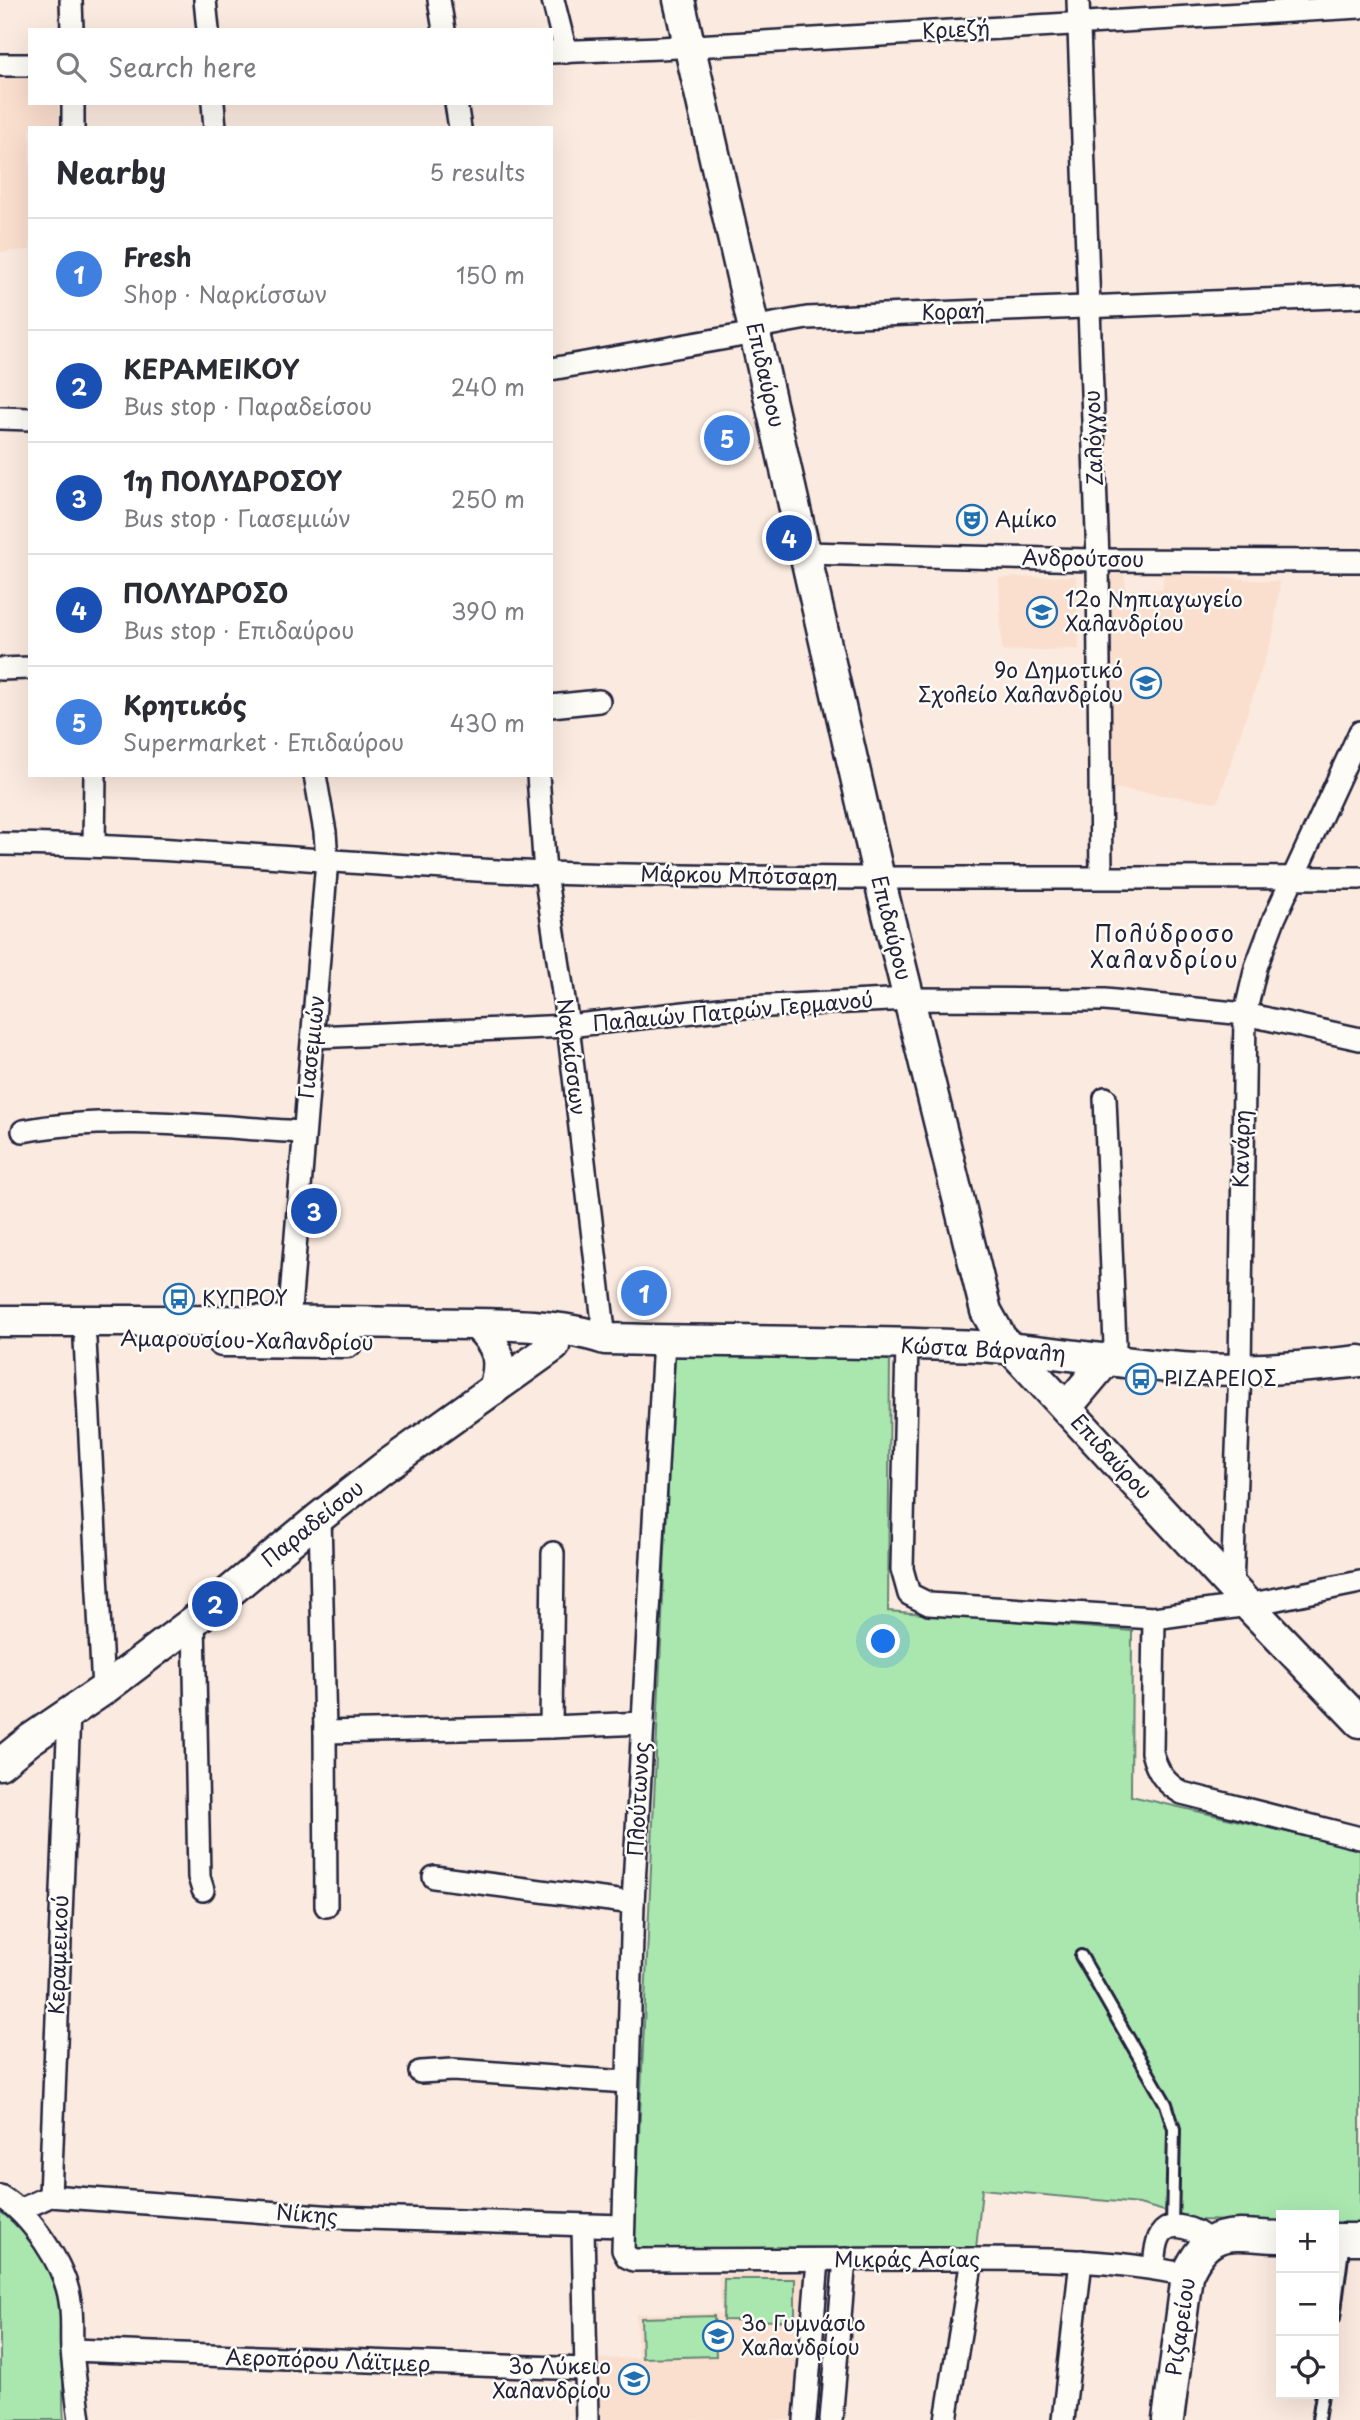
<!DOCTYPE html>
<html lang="en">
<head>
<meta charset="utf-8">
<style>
  body { margin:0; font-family:"Playpen Sans",sans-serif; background:#f2f2f3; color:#2b2b33 }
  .controls { position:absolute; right:21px; bottom:21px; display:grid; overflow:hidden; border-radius:0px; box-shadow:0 7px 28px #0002 }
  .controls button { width:63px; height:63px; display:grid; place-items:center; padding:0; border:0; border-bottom:2px solid #e1e1e2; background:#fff; color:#2b2b33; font:35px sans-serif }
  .you { position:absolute; left:884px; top:1642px; width:24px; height:24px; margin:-18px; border:5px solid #fff; border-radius:50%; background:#1a73e8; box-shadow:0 0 0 10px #1a73e833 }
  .badge { display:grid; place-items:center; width:46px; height:46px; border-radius:50%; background:#1f6fb2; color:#fff; font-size:23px; font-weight:700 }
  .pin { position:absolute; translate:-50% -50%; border:4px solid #fff; box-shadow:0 2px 7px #0006 }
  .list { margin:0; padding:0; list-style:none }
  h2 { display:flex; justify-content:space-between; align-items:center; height:91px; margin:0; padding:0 28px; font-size:30px }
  h2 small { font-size:23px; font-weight:400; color:#7c7c81 }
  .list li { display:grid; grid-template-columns:46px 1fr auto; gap:21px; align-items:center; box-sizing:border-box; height:112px; padding:0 28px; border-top:2px solid #e1e1e2 }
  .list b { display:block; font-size:26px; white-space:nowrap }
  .list p { margin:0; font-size:23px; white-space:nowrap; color:#7c7c81 }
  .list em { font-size:23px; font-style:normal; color:#7c7c81 }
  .icon { flex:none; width:38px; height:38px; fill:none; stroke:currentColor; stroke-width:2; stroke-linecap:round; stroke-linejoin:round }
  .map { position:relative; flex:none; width:1360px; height:2420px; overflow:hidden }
  .search { position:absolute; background:#fff; box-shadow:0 7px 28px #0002; left:28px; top:28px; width:525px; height:77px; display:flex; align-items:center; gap:18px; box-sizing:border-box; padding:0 24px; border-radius:0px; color:#7c7c81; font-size:26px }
  .panel { position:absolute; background:#fff; box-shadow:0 7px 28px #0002; left:28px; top:126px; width:525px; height:651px; border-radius:0px }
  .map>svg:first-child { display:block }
</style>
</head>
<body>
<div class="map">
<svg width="1360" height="2420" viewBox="0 0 1360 2420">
  <rect width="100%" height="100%" fill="#fbeadf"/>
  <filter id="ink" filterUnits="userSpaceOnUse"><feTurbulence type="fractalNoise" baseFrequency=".0143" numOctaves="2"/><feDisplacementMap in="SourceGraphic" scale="14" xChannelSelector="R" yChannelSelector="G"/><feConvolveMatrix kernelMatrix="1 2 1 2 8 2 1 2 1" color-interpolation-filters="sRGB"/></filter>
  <g filter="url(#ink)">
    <g fill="#fadece">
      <path d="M30 77V103H58L60 128H30V250L0 252V78Z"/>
      <path d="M1163 573 1280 582 1273 634 1218 802 1110 788 1112 575 1124 574 1126 590 1163 589Z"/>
      <path d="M1076 576 1079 649 1002 651 999 578Z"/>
      <path d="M804 2274 793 2420H599L597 2359 638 2358 636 2314 721 2313 719 2275Z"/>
    </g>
    <g fill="#a9e7af" stroke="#668475" stroke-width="2">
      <path d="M674 1350 890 1352 888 1611 1132 1631 1131 1796 1360 1849V2225L1334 2224V2215H1281V2222L1197 2220 1139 2204 982 2189 976 2249 634 2250Z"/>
      <path d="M0 2211C25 2232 51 2261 59 2294 69 2332 60 2380 64 2420H0Z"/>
      <path d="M724 2279H795V2321L723 2320Z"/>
      <path d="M714 2316 716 2356 642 2358 641 2318Z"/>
    </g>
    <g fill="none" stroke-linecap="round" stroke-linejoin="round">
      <g stroke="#22223b" stroke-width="16">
        <g id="lane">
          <path d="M1081 1956 1166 2104 1174 2129 1172 2227"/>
          <path d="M1334 2318 1344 2241"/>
          <path d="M1318 2420 1322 2394"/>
        </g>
      </g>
      <g stroke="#22223b" stroke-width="26">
        <g id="street">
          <path d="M71 0 72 30"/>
          <path d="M205 0 208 30"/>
          <path d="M439 0 444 30"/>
          <path d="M553 0 566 52"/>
          <path d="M1078 0 1098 560 1101 877"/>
          <path d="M551 52 660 48 1360 7"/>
          <path d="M0 65H30"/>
          <path d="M213 103 215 128"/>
          <path d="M456 103 460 128"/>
          <path d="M73 128V103"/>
          <path d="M551 369 755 333 768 325 807 318 1360 296"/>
          <path d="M0 418 30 419"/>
          <path d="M805 553 1092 560 1360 561"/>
          <path d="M0 669 30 668"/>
          <path d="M551 706 599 701"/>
          <path d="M538 775 545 873 568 1026 605 1339"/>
          <path d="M0 844C182 845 364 867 546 873 817 881 1089 877 1360 878"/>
          <path d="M94 844 95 775"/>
          <path d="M314 1037 568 1026 729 1008 909 999 1105 1000 1245 1014 1360 1039"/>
          <path d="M1105 1098 1115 1345 1108 1358"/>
          <path d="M23 1131C111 1114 214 1127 303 1132"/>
          <path d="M289 1321C301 1167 315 1014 327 860L325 832 315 775"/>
          <path d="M85 1340 103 1690"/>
          <path d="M664 1340 633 1903 623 2250 627 2257 634 2260C734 2260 833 2259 933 2259 1017 2259 1104 2257 1187 2275"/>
          <path d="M907 1345 902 1569 909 1594 929 1604 1154 1618 1248 1605 1360 1582"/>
          <path d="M320 1517 325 1732 326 1906"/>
          <path d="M1232 1588 1240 1369 1245 1014 1256 967 1274 919 1360 732"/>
          <path d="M1154 1618 1152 1752C1157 1772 1165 1783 1182 1793L1360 1838"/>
          <path d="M194 1621 199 1877 203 1890"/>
          <path d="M551 1727 553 1553"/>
          <path d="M325 1732 551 1727 643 1723"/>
          <path d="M434 1877 633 1903"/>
          <path d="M420 2072 453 2070 627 2082"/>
          <path d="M0 2196C31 2215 65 2265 70 2301 73 2317 71 2334 72 2350 74 2373 77 2397 80 2420"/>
          <path d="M50 2196 69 1713"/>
          <path d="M20 2210 50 2196 335 2217 623 2226"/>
          <path d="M583 2227 587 2420"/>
          <path d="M1154 2268C1155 2259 1155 2247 1159 2238 1168 2216 1197 2230 1209 2241"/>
          <path d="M72 2350 584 2369"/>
          <path d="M805 2420 818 2260"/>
          <path d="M831 2420 845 2259"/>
          <path d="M946 2420 972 2259"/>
          <path d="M1063 2420 1081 2261"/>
        </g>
      </g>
      <g stroke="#22223b" stroke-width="35">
        <g id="secondary">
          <path d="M679 0 879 878 986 1311 1001 1338 1248 1605 1360 1722"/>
          <path d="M0 1321C137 1321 273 1320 410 1323 470 1325 550 1320 605 1339 729 1342 852 1341 976 1346 1041 1349 1105 1361 1170 1367 1233 1373 1298 1368 1360 1361"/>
          <path d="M477 1325C499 1346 503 1360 494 1389"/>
          <path d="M222 1341 347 1342"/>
          <path d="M1066 1408 1108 1358"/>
          <path d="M0 1764 31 1739 103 1690 194 1621 320 1517 383 1468 554 1346"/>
          <path d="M1334 2239H1360"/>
          <path d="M1168 2420 1187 2275C1209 2224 1234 2236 1281 2237"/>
        </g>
      </g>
      <use href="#lane" stroke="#fdfcf7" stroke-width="10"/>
      <use href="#street" stroke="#fdfcf7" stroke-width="21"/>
      <use href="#secondary" stroke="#fdfcf7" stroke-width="30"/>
    </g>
  </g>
  <defs>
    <g id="theatre-ring" transform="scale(1.575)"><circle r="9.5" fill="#fdfcf7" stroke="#1f6fb2" stroke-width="1.5"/><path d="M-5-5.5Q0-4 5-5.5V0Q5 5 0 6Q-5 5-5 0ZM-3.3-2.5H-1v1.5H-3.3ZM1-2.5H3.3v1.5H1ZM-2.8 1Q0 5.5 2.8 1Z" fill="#1f6fb2"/></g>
    <g id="school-ring" transform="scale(1.575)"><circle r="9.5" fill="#fdfcf7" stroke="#1f6fb2" stroke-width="1.5"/><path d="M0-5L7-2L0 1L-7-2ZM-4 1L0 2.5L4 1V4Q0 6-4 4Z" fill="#1f6fb2"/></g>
    <g id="bus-ring" transform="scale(1.575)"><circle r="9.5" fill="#fdfcf7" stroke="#1f6fb2" stroke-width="1.5"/><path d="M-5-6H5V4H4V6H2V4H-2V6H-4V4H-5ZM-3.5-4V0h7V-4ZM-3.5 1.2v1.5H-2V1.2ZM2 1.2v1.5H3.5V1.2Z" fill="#1f6fb2"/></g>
  </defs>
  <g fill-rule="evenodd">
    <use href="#theatre-ring" x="972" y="520"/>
    <use href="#school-ring" x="1042" y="612"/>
    <use href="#school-ring" x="1146" y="683"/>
    <use href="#bus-ring" x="179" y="1299"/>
    <use href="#bus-ring" x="1141" y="1379"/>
    <use href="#school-ring" x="718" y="2336"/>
    <use href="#school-ring" x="634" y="2379"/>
  </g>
  <g text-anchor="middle" stroke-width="5" stroke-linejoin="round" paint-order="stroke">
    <g font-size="21" fill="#22223b" stroke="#fdfcf7">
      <text transform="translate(956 30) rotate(-3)" y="7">Κριεζή</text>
      <text transform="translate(953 312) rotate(-2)" y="7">Κοραή</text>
      <text transform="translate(765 375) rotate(77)" y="7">Επιδαύρου</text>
      <text transform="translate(1094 438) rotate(-92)" y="7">Ζαλόγγου</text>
      <text transform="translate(1083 559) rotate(1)" y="7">Ανδρούτσου</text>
      <text transform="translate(739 876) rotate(1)" y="7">Μάρκου Μπότσαρη</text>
      <text transform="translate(891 928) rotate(76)" y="7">Επιδαύρου</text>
      <text transform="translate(733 1012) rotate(-5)" y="7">Παλαιών Πατρών Γερμανού</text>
      <text transform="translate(312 1047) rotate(-84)" y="7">Γιασεμιών</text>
      <text transform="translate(571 1057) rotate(83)" y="7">Ναρκίσσων</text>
      <text transform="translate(1242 1149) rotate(-89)" y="7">Κανάρη</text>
      <text transform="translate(247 1341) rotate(1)" y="7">Αμαρουσίου-Χαλανδρίου</text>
      <text transform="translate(983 1350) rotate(3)" y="7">Κώστα Βάρναλη</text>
      <text transform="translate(1111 1457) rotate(47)" y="7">Επιδαύρου</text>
      <text transform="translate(313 1524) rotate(-39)" y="7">Παραδείσου</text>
      <text transform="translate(639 1799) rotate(-87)" y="7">Πλούτωνος</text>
      <text transform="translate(59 1955) rotate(-88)" y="7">Κεραμεικού</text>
      <text transform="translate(307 2215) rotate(4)" y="7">Νίκης</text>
      <text x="907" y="2267">Μικράς Ασίας</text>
      <text transform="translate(1181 2327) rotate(-82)" y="7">Ριζαρείου</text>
      <text transform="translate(328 2361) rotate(2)" y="7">Αεροπόρου Λάϊτμερ</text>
    </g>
    <g font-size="21" fill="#22223b" stroke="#fdfcf7" text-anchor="start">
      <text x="995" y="527">Αμίκο</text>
      <text x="1065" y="607">12ο Νηπιαγωγείο<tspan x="1065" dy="24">Χαλανδρίου</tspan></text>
      <text x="1123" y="678" text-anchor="end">9ο Δημοτικό<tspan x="1123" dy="24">Σχολείο Χαλανδρίου</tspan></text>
      <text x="202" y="1306">ΚΥΠΡΟΥ</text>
      <text x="1164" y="1386">ΡΙΖΑΡΕΙΟΣ</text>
      <text x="741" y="2331">3ο Γυμνάσιο<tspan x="741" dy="24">Χαλανδρίου</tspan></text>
      <text x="611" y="2374" text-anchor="end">3ο Λύκειο<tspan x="611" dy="24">Χαλανδρίου</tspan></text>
    </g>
    <g font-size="23" letter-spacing="2" fill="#22223b" stroke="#fdfcf7">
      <text x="1165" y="942">Πολύδροσο<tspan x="1165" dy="26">Χαλανδρίου</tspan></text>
    </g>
  </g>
</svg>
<div class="controls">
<button>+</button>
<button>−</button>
<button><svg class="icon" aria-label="locate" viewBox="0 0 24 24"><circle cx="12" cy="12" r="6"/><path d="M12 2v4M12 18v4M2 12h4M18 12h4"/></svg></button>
</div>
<div class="you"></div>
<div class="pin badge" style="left:644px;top:1293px;background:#3f7fe0">1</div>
<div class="pin badge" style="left:215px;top:1604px;background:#1a4fb4">2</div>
<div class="pin badge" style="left:314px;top:1211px;background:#1a4fb4">3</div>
<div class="pin badge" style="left:789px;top:538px;background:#1a4fb4">4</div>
<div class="pin badge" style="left:727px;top:438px;background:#3f7fe0">5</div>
<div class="search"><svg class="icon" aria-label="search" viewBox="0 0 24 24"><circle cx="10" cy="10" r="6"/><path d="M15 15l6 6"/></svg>Search here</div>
<section class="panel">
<h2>Nearby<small>5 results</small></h2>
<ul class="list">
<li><span class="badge" style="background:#3f7fe0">1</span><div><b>Fresh</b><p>Shop · Ναρκίσσων</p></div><em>150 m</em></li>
<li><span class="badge" style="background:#1a4fb4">2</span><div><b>ΚΕΡΑΜΕΙΚΟΥ</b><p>Bus stop · Παραδείσου</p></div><em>240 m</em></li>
<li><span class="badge" style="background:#1a4fb4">3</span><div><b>1η ΠΟΛΥΔΡΟΣΟΥ</b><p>Bus stop · Γιασεμιών</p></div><em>250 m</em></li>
<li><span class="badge" style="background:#1a4fb4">4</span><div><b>ΠΟΛΥΔΡΟΣΟ</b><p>Bus stop · Επιδαύρου</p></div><em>390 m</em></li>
<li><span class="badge" style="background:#3f7fe0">5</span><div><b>Κρητικός</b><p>Supermarket · Επιδαύρου</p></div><em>430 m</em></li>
</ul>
</section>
</div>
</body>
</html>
